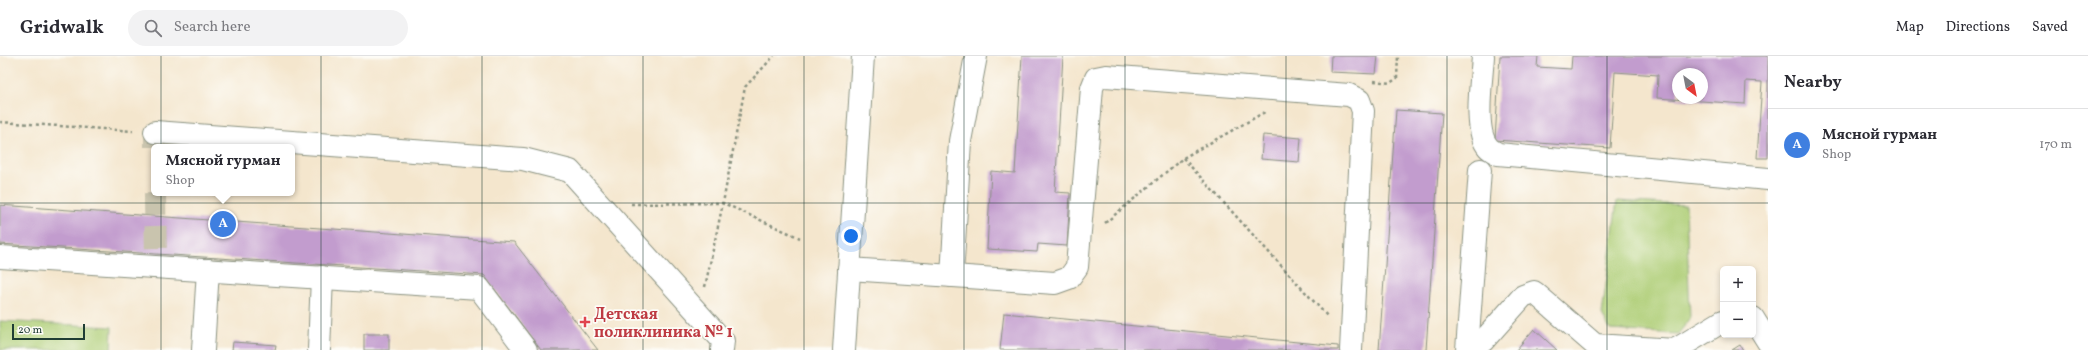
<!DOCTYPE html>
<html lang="en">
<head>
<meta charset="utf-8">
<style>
  body { margin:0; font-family:Vollkorn,serif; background:#f2f2f3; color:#2b2b33 }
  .controls { position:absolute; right:12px; bottom:12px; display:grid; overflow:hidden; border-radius:6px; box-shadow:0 2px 6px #0003 }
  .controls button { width:36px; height:36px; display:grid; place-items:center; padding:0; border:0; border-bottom:1px solid #e1e1e2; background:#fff; color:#2b2b33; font:20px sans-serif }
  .compass { position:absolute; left:1672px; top:12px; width:36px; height:36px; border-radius:50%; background:#fff; box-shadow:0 2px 6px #0003; rotate:148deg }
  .scale { position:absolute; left:12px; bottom:10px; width:73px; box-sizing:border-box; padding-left:4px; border:2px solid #1f3d34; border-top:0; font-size:11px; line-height:14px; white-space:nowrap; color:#1f3d34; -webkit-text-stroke:3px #fdfcf7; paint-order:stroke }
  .you { position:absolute; left:851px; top:180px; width:14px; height:14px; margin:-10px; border:3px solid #fff; border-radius:50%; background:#1a73e8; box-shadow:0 0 0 6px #1a73e833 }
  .badge { display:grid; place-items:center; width:26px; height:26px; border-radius:50%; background:#b5179e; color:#fff; font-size:13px; font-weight:700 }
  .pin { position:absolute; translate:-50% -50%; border:2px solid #fff; box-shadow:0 1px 4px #0006 }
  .popup { position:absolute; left:151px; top:88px; width:144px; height:52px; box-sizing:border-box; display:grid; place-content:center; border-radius:6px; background:#fff; filter:drop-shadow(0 1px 3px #0005); font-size:13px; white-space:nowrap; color:#7c7c81 }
  .popup b { font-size:15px; color:#2b2b33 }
  .popup::after { content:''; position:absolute; left:50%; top:100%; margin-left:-8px; border:8px solid transparent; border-top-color:#fff }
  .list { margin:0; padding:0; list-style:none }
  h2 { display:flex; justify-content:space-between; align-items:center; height:52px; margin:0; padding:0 16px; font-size:17px }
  h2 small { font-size:13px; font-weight:400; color:#7c7c81 }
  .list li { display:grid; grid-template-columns:26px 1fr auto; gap:12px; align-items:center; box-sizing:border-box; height:72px; padding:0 16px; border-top:1px solid #e1e1e2 }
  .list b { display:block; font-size:15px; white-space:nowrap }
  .list p { margin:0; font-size:13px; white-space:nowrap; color:#7c7c81 }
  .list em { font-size:13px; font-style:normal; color:#7c7c81 }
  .icon { flex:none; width:22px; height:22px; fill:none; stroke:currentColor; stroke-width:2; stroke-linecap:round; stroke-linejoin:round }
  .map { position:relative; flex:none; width:1768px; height:294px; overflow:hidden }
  header { display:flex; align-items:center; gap:24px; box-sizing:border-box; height:56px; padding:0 20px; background:#fff; border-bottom:1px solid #e1e1e2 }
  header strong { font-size:19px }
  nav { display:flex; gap:22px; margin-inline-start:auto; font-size:14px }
  .search { width:280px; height:36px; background:#f2f2f3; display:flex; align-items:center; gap:10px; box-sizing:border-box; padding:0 14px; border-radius:22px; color:#7c7c81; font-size:15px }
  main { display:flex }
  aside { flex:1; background:#fff }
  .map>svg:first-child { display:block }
</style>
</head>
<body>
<header>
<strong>Gridwalk</strong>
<div class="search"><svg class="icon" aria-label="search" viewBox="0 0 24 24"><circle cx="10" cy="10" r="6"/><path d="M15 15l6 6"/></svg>Search here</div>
<nav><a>Map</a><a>Directions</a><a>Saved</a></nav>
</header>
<main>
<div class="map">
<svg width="1768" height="294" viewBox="0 0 1768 294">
  <rect width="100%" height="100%" fill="#fdfcf7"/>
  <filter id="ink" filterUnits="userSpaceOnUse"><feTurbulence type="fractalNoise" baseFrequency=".025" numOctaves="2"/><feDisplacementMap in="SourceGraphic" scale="8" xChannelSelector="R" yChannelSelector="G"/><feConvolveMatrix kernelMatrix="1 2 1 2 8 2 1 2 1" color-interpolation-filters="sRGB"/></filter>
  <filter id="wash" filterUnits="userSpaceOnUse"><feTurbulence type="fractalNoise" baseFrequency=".012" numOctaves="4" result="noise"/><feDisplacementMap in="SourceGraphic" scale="16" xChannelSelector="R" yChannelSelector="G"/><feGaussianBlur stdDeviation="0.9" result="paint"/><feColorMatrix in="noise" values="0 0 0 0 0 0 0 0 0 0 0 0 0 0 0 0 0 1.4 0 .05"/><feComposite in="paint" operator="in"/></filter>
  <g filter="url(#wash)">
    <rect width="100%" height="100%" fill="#f4e6cd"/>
    <g fill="#adcd75" stroke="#668554">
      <path d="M1617 145 1686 149 1690 263 1678 278 1610 274 1602 258Z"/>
      <path d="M0 265 112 271 111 294H0Z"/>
    </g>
    <g id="blocks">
      <g fill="#c29cce" fill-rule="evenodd">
        <path d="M1022 0H1063L1055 136 1070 137 1067 190 1038 188 1037 196 987 193 991 115 1015 117Z"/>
        <path d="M1331 0H1378L1376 18 1330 16Z"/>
        <path d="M1500 0H1538L1537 11 1571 13 1572 0H1768V102H1757L1762 26 1746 25 1745 48 1657 42 1658 19 1615 16 1610 92 1495 84ZM1678 18H1702V42H1678Z"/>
        <path d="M1396 54 1442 57 1426 294H1379Z"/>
        <path d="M1263 79 1301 82 1299 106 1261 103Z"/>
        <path d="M0 149 514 186 598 294H541L484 219 0 188Z"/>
        <path d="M1004 257 1338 290V294H1000Z"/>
        <path d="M1534 273 1557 294H1516Z"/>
        <rect x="364" y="278" width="25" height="16"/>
        <path d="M233 286 276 289 275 294H232Z"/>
        <path d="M1740 289 1743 294H1732Z"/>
      </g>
    </g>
  </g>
  <g filter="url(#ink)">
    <use href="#blocks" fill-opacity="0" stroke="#8a9280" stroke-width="1"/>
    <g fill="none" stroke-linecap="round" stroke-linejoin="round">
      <g stroke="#c9c4ae" stroke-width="22" stroke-dasharray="22 11" stroke-linecap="butt">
        <path d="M155 76V91"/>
        <path d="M155 137 156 210"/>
      </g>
      <g stroke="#8a9280" stroke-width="24">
        <g id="minor">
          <path d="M1483 0C1482 22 1473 74 1488 91 1490 94 1495 96 1498 98L1768 123"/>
          <path d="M155 76 523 103 570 115 723 285 722 294"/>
          <path d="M0 201 479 232 526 294"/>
          <path d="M849 213 1055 227 1069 222 1077 211 1092 32 1096 22 1106 20 1349 39 1359 44 1363 55 1351 294"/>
          <path d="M952 220 960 85 976 0"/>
          <path d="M1753 262 1768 286"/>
          <path d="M1468 284 1483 285 1523 240 1534 236 1595 289 1675 294 1723 265"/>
          <path d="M203 294 208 214"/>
          <path d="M319 294 322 221"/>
          <path d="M1467 294 1480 114"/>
        </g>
      </g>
      <g stroke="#8a9280" stroke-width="24">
        <path id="highway" d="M844 294 863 0"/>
      </g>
      <g stroke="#8a9280" stroke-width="2.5" stroke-dasharray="3 3" stroke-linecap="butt">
        <path d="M1374 25 1390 27 1397 22 1398 0"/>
        <path d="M0 66 133 75"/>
        <path d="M1183 102 1328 261"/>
        <path d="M631 148 723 147 745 31 774 0"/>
        <path d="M1105 167 1183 102 1265 56"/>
        <path d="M705 231 723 147 800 182"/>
      </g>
      <use href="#minor" stroke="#fff" stroke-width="22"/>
      <use href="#highway" stroke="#fff" stroke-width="22"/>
    </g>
  </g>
  <path fill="none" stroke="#1f3d34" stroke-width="1" stroke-opacity="0.55" d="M161 0V294M321 0V294M482 0V294M643 0V294M804 0V294M964 0V294M1125 0V294M1286 0V294M1447 0V294M1607 0V294M0 147H1768"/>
  <path fill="#e0444e" stroke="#fdfcf7" stroke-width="1.5" d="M583 260h4v4h4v4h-4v4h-4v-4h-4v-4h4z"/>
  <g text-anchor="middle" stroke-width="3.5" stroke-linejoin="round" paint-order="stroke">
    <g font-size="16" font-weight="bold" fill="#be3a42" stroke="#fdfcf7" text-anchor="start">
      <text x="594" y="263">Детская<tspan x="594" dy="18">поликлиника № 1</tspan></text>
    </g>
  </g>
</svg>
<div class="controls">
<button>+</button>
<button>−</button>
</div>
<svg class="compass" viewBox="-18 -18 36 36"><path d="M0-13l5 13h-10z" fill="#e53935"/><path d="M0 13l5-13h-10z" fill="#7c7c81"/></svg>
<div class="scale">20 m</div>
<div class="you"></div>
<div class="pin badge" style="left:223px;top:168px;background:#3f7fe0">A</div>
<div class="popup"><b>Мясной гурман</b>Shop</div>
</div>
<aside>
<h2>Nearby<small></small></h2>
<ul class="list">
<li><span class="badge" style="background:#3f7fe0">A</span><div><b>Мясной гурман</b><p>Shop</p></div><em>170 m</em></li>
</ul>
</aside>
</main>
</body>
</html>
